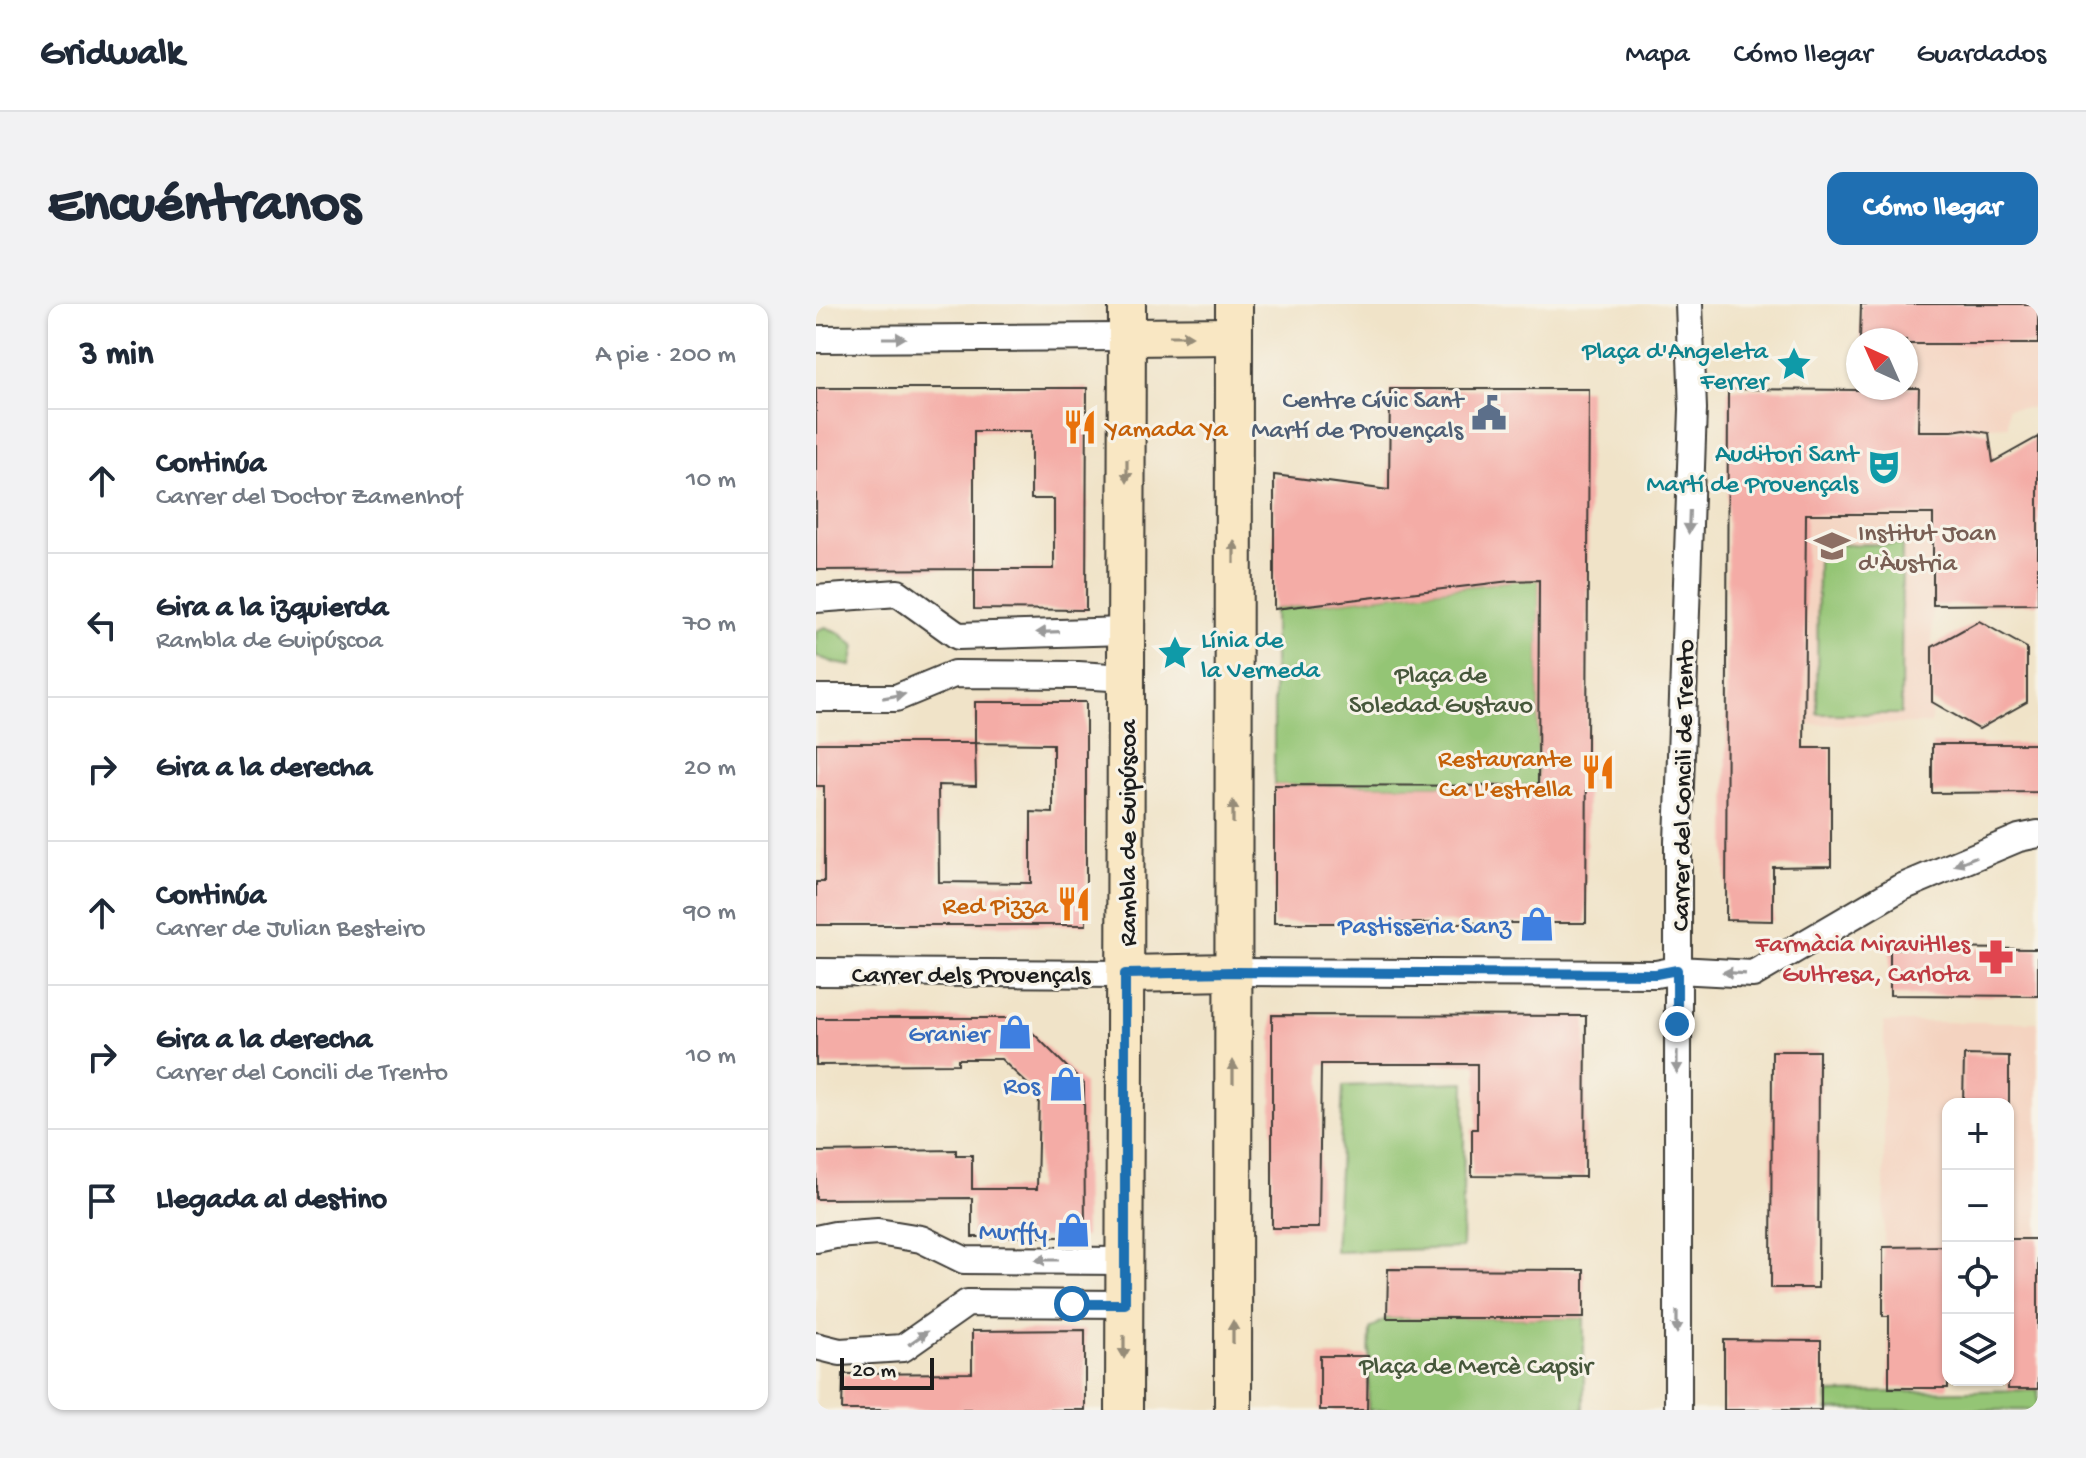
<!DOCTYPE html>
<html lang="es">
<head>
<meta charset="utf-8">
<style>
  body { margin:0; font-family:"Gochi Hand",sans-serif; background:#f2f2f3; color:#1f2937 }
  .controls { position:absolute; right:24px; bottom:24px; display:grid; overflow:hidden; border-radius:16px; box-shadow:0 2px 6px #0004 }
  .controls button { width:72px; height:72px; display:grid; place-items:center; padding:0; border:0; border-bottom:2px solid #e0e1e3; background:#fff; color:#1f2937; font:40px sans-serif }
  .compass { position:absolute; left:1030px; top:24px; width:72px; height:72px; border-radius:50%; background:#fff; box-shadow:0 2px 6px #0004; rotate:315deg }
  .scale { position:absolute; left:24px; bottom:20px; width:94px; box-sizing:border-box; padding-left:8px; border:4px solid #1c1c1c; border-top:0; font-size:22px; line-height:28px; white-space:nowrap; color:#1c1c1c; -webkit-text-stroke:6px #f7f3e8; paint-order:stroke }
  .stop { position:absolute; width:24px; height:24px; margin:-18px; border:6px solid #1f6fb2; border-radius:50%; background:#fff }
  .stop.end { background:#1f6fb2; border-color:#fff; box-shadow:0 2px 8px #0008 }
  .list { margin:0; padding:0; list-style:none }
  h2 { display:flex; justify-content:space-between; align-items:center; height:104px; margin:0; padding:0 32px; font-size:34px }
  h2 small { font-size:26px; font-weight:400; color:#747a83 }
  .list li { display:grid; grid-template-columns:52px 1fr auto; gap:24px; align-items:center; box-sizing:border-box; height:144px; padding:0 32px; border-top:2px solid #e0e1e3 }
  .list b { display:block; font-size:30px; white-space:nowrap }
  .list p { margin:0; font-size:26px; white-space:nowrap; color:#747a83 }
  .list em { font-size:26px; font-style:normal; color:#747a83 }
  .icon { flex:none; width:44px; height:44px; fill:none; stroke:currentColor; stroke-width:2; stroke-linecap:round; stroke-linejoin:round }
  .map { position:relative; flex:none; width:1222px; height:1106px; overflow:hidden; border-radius:16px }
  header { display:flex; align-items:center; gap:48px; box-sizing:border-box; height:112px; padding:0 40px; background:#fff; border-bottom:2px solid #e0e1e3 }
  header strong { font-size:38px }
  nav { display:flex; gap:44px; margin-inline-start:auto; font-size:28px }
  .intro { display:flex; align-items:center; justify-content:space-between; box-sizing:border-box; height:192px; padding:0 48px }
  h1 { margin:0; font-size:56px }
  .button { padding:20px 36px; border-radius:16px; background:#1f6fb2; color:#fff; font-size:28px; font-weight:700 }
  main { display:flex; gap:48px; padding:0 48px }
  aside { flex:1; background:#fff; border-radius:16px; box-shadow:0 2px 6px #0004 }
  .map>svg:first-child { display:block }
</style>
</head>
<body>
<header>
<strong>Gridwalk</strong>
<nav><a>Mapa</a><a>Cómo llegar</a><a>Guardados</a></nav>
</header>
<div class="intro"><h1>Encuéntranos</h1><a class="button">Cómo llegar</a></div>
<main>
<aside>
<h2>3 min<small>A pie · 200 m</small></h2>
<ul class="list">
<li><svg class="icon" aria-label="ahead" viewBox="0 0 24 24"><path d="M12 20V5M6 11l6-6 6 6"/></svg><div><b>Continúa</b><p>Carrer del Doctor Zamenhof</p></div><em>10 m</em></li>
<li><svg class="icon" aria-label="left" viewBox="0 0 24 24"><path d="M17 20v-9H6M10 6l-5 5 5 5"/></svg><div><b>Gira a la izquierda</b><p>Rambla de Guipúscoa</p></div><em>70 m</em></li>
<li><svg class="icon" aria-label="right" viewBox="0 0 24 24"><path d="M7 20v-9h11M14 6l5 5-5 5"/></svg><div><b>Gira a la derecha</b></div><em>20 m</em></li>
<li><svg class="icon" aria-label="ahead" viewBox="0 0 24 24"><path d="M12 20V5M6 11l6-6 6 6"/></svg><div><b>Continúa</b><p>Carrer de Julian Besteiro</p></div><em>90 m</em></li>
<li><svg class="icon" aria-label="right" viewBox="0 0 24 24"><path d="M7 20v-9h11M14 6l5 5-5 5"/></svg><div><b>Gira a la derecha</b><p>Carrer del Concili de Trento</p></div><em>10 m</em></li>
<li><svg class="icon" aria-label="arrive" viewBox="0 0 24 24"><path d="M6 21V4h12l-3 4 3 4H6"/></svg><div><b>Llegada al destino</b></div></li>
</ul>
</aside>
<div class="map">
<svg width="1222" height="1106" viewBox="0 0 1222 1106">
  <rect width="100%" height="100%" fill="#f7f3e8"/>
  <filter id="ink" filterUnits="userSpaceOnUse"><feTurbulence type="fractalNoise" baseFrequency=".0125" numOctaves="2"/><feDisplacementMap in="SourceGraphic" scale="16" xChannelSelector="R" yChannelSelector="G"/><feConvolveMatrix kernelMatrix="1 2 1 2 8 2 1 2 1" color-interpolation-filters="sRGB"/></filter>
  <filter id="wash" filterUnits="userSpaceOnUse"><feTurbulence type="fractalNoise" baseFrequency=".006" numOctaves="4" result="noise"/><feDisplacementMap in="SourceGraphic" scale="32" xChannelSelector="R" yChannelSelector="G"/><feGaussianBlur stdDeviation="1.8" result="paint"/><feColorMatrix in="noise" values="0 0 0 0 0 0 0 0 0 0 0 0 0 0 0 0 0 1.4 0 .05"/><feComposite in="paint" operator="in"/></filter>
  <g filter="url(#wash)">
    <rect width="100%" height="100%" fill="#f0e3c8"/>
    <g fill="#f4d3c0">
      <path d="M1045 0H1222V104H1192V122L1102 127 1103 85 959 209 1124 210V230L1117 254 1115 420 910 421 912 85 1044 86V84H1090V36H1044Z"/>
      <path d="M1068 718H1222V1013H1192V800H1132V1013H1068Z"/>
    </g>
    <g fill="#94c575" stroke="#587048" stroke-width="2">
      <path d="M724 201 722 482 458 481V305L694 277Z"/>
      <path d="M1086 240 1085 410H1001L1002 241Z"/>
      <path d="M9 323 22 328 39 342 35 362 19 359 0 352V327Z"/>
      <path d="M649 778 646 944 519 948 527 782Z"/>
      <path d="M571 1014H768V1106H552L554 1025Z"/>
      <path d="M1222 1086V1106H1011L1012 1089Z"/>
    </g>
    <g id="blocks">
      <g fill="#f4aca6" fill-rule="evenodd">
        <path d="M1045 0H1222V40H1090V36H1044Z"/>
        <path d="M0 84H271L270 306 158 305V265L0 266ZM158 127H215V195H238V265H158Z"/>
        <path d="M1044 84H1103L1102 127H1136L1149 125 1173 129 1177 158 1222 133V300L1117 301V210H990L988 444H1015V562L957 563V617L910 616 912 85 1044 86Z"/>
        <path d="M574 85H773L770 619H458V481L722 482 723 276 694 277 458 305V171L573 186Z"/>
        <path d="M1163 317 1211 344V398L1163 425 1116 398V343Z"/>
        <path d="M159 398H270V621H0V578H8V482H0V439H159ZM159 439 237 440V509L215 508V579L123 578 122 481 160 482Z"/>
        <path d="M1116 440H1222V488L1116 489Z"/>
        <path d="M1074 644 1222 645V692L1074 691Z"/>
        <path d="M456 711 770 712 769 873 656 872V825H661V760H505L503 924H456Z"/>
        <path d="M0 714H199L205 717 268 780 269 933H156V894L0 895V848L140 846V851H156V885H221L223 791 185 755H142V760L0 761Z"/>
        <path d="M956 747H1003L1002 984H955Z"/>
        <path d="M1148 751 1193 752V800H1147Z"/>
        <rect x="1192" y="935" width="30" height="150"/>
        <path d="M1132 942V1084H1073V1012H1067V943Z"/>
        <path d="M572 965 768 966V1014H571Z"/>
        <path d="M269 1026V1106H26L27 1070 156 1069V1027Z"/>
        <path d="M908 1036 1005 1037V1106H908Z"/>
        <path d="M504 1052H552L551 1106H504Z"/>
      </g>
    </g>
  </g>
  <g filter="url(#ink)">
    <use href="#blocks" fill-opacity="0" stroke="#3c3a36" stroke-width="2"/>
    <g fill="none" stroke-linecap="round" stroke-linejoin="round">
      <g stroke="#3c3a36" stroke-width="30">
        <g id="street">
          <path d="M0 35 311 33"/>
          <path d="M0 295 82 289 142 332 310 327"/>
          <path d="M0 394H80L138 370 262 371 311 374"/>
          <path d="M0 668 309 670"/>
          <path d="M417 668 840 670 861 666 937 670 1084 584 1203 534 1222 530"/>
          <path d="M0 935 19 931 62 928 105 935 148 956 309 957"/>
          <path d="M0 1042 24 1048 87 1044 151 999 309 1000"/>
          <path d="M862 1106V538L877 105 873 0"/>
        </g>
      </g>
      <g stroke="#3c3a36" stroke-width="40">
        <g id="secondary">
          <path d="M311 33 418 32"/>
          <path d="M309 670 417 668"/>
          <path d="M308 1106 311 0"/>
          <path d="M417 1106 418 0"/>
        </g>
      </g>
      <use href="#street" stroke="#fff" stroke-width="26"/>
      <use href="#secondary" stroke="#f9e7c3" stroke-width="36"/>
    </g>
    <defs><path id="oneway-solid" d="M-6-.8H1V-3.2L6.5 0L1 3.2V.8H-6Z" transform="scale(2)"/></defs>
    <g fill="#968c78">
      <use href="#oneway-solid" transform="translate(365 32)"/>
      <use href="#oneway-solid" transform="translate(311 167) rotate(90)"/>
      <use href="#oneway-solid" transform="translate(418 248) rotate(-90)"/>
      <use href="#oneway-solid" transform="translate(417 508) rotate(-90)"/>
      <use href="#oneway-solid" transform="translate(417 768) rotate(-90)"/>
      <use href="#oneway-solid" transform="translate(417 1028) rotate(-90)"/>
      <use href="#oneway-solid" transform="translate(308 1043) rotate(90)"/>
    </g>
    <g fill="#999">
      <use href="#oneway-solid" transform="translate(78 34)"/>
      <use href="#oneway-solid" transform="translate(873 218) rotate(92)"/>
      <use href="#oneway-solid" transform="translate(232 328) rotate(178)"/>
      <use href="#oneway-solid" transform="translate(78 392) rotate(-10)"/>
      <use href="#oneway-solid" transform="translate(1149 557) rotate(158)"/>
      <use href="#oneway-solid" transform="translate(918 669) rotate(-176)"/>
      <use href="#oneway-solid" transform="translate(861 758) rotate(90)"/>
      <use href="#oneway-solid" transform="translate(231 956) rotate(-180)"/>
      <use href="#oneway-solid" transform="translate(861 1018) rotate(90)"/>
      <use href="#oneway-solid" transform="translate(102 1034) rotate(-35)"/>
    </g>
  </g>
  <g fill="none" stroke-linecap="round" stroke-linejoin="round" filter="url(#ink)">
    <path stroke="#1f6fb2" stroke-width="10" d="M256 1000H309V670L417 668 840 670 861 666V720"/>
  </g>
  <defs>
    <g id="sight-bare" transform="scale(2.76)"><path d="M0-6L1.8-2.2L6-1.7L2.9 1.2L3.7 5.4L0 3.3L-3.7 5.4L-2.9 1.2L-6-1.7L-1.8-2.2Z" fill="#0f9aa8" stroke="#f7f3e8" stroke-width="2.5" paint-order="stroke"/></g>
    <g id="civic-bare" transform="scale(2.76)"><path d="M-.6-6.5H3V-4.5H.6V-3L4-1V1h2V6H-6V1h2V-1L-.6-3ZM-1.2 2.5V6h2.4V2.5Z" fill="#5c6f8a" stroke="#f7f3e8" stroke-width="2.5" paint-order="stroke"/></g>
    <g id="restaurant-bare" transform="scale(2.76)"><path d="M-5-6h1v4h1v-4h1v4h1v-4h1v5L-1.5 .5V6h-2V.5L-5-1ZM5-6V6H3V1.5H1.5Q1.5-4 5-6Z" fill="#e8710a" stroke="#f7f3e8" stroke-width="2.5" paint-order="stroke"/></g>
    <g id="theatre-bare" transform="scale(2.76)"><path d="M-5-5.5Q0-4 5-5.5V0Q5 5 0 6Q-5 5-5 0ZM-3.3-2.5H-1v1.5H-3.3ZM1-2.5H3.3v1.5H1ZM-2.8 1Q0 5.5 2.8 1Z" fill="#0f9aa8" stroke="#f7f3e8" stroke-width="2.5" paint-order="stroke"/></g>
    <g id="school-bare" transform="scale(2.76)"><path d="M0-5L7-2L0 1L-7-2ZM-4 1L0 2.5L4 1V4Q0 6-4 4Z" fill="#8d6e63" stroke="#f7f3e8" stroke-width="2.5" paint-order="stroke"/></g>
    <g id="shop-bare" transform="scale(2.76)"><path d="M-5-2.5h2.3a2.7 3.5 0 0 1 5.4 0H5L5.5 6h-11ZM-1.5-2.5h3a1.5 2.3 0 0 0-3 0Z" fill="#3f7fe0" stroke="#f7f3e8" stroke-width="2.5" paint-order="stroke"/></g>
    <g id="pharmacy-bare" transform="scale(2.76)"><path d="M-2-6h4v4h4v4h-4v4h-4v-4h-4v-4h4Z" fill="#e0444e" stroke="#f7f3e8" stroke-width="2.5" paint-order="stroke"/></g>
  </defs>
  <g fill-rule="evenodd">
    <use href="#sight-bare" x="978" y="60"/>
    <use href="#civic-bare" x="673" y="109"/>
    <use href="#restaurant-bare" x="264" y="123"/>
    <use href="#theatre-bare" x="1068" y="163"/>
    <use href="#school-bare" x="1016" y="242"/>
    <use href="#sight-bare" x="359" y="349"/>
    <use href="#restaurant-bare" x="782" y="468"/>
    <use href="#restaurant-bare" x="258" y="600"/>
    <use href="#shop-bare" x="721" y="620"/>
    <use href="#pharmacy-bare" x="1180" y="653"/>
    <use href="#shop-bare" x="199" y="728"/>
    <use href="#shop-bare" x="250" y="780"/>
    <use href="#shop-bare" x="257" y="926"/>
  </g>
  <g text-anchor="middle" stroke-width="6" stroke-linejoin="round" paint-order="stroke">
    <g font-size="26" fill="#0d838f" stroke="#f7f3e8" text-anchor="end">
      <text x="952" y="54">Plaça d'Angeleta<tspan x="952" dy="30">Ferrer</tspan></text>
      <text x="1042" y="157">Auditori Sant<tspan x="1042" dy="30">Martí de Provençals</tspan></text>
      <text x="385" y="343" text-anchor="start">Línia de<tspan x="385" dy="30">la Verneda</tspan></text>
    </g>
    <g font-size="26" fill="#4e5e75" stroke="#f7f3e8" text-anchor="end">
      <text x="647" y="103">Centre Cívic Sant<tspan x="647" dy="30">Martí de Provençals</tspan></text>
    </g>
    <g font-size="26" fill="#c56008" stroke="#f7f3e8" text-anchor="end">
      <text x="290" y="132" text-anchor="start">Yamada Ya</text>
      <text x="756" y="462">Restaurante<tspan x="756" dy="30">Ca L'estrella</tspan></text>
      <text x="232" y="609">Red Pizza</text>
    </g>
    <g font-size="26" fill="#785e54" stroke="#f7f3e8" text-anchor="start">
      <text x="1042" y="236">Institut Joan<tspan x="1042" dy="30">d'Àustria</tspan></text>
    </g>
    <g font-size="26" fill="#46573b" stroke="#f7f3e8">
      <text x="625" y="378">Plaça de<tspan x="625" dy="30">Soledad Gustavo</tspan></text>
      <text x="660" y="1069">Plaça de Mercè Capsir</text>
    </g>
    <g font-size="26" fill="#1c1c1c" stroke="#f7f3e8">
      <text transform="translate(865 481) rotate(-89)" y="9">Carrer del Concili de Trento</text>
      <text transform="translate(310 529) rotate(-90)" y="9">Rambla de Guipúscoa</text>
      <text x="155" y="678">Carrer dels Provençals</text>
    </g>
    <g font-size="26" fill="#366cbe" stroke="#f7f3e8" text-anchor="end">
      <text x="695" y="629">Pastisseria Sanz</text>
      <text x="173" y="737">Granier</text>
      <text x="224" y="789">Ros</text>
      <text x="231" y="935">Murffy</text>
    </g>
    <g font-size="26" fill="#be3a42" stroke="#f7f3e8" text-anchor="end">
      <text x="1154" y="647">Farmàcia Miravitlles<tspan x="1154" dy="30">Gultresa, Carlota</tspan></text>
    </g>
  </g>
</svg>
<div class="controls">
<button>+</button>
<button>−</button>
<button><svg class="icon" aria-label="locate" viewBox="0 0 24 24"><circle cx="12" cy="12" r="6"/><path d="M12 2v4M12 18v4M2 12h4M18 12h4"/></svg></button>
<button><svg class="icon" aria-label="layers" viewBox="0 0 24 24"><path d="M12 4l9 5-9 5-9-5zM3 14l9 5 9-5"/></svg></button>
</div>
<svg class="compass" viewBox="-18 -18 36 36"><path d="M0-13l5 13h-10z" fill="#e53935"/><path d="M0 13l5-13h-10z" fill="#747a83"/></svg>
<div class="scale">20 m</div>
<div class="stop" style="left:256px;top:1000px"></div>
<div class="stop end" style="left:861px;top:720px"></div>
</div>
</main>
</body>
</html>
